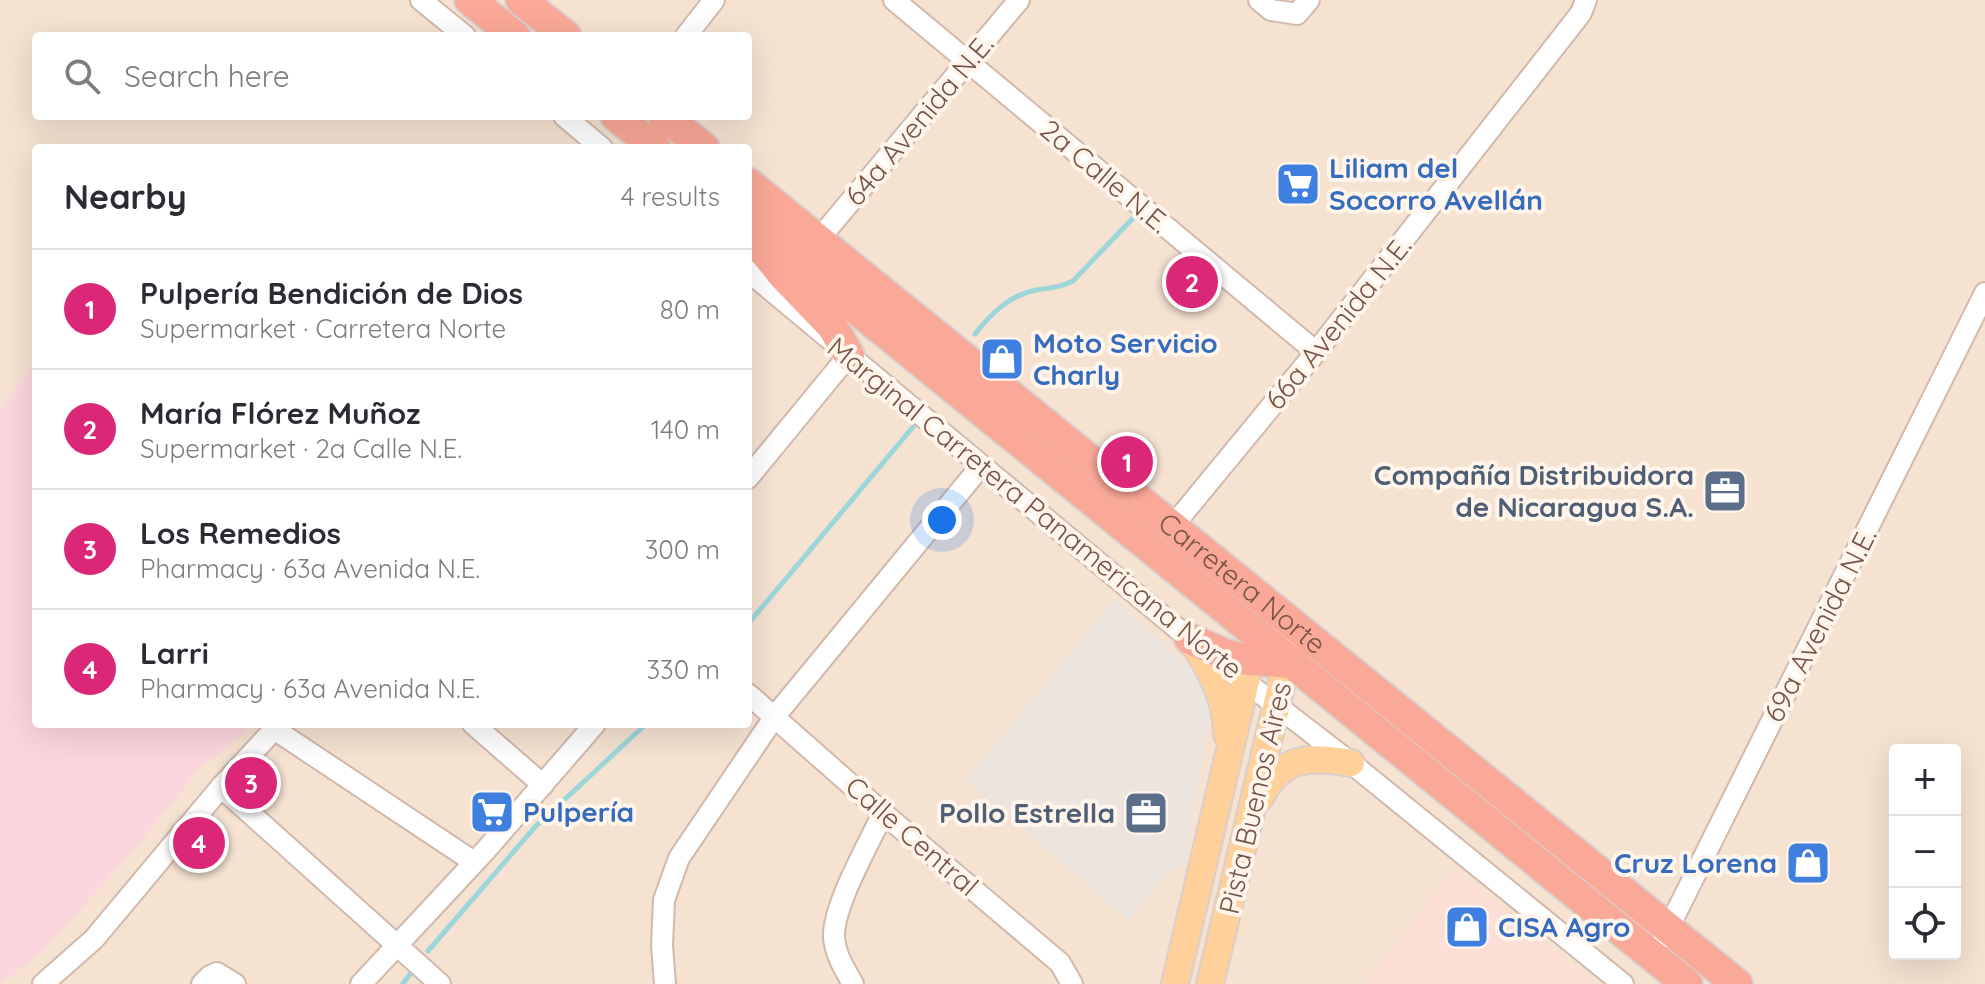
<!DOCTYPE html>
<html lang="en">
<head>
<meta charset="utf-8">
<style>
  body { margin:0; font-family:Quicksand,sans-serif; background:#f2f2f3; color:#2b2b33 }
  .controls { position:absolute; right:24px; bottom:24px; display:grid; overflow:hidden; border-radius:8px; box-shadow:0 8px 32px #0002 }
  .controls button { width:72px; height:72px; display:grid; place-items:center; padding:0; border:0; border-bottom:2px solid #e1e1e2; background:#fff; color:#2b2b33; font:40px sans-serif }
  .you { position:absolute; left:942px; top:520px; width:28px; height:28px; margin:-20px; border:6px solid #fff; border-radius:50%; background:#1a73e8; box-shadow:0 0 0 12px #1a73e833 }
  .badge { display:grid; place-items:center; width:52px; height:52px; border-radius:50%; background:#db2777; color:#fff; font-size:26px; font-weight:700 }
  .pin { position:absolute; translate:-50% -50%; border:4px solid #fff; box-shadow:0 2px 8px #0006 }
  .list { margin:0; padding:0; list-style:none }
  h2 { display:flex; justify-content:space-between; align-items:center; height:104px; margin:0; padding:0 32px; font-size:34px }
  h2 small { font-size:26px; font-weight:400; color:#7c7c81 }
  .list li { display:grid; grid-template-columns:52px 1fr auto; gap:24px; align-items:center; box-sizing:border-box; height:120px; padding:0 32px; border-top:2px solid #e1e1e2 }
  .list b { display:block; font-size:30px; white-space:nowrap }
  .list p { margin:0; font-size:26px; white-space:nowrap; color:#7c7c81 }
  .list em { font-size:26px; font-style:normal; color:#7c7c81 }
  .icon { flex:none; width:44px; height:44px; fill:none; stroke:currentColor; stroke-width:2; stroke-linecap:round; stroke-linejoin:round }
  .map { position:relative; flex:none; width:1985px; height:984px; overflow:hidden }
  .search { position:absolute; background:#fff; box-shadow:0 8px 32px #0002; left:32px; top:32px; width:720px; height:88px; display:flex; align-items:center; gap:20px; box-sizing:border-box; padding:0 28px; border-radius:8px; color:#7c7c81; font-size:30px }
  .panel { position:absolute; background:#fff; box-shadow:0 8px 32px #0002; left:32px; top:144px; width:720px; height:584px; border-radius:8px }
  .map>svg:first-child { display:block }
</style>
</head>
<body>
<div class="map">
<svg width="1985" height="984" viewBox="0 0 1985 984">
  <rect width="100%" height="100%" fill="#fdf1e3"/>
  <path fill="#f5e2d1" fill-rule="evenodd" d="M0 0H1985V984H0ZM36 36H748V116H36ZM36 148H748V724H36ZM1895 750H1955V954H1895Z"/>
  <path fill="#fedfd7" d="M1454 870 1596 984H1366Z"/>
  <path fill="#ece4de" d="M1115 599 1197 674 1211 703 1186 860 1165 876 1128 920 967 780Z"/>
  <path fill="#fcd6de" d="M36 360V724H251L243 734 201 767 133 851 43 951 0 984V411Z"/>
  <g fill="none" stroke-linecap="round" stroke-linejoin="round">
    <g stroke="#9dd6da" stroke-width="5">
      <path d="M975 334C991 314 1009 295 1036 290 1050 288 1061 287 1073 281L1133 218"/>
      <path d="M748 624 913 427"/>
      <path d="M428 951 535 827 646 724"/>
      <path d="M403 984 410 974"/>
    </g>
    <g stroke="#d1b9ac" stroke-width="24">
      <g id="minor">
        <path d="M421 0 465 36"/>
        <path d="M894 0 1316 352"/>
        <path d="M1259 0 1271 10 1297 14 1309 0"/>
        <path d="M686 36 714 0"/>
        <path d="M564 116 602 148"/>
        <path d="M819 239 1019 0"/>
        <path d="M748 271 1190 639 1351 763 1623 984"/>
        <path d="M748 478 849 355"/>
        <path d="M1172 527 1316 352 1581 13 1586 0"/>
        <path d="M748 694 883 813 1060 963 1072 984"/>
        <path d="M473 724 543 785"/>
        <path d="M274 729 474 862"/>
        <path d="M221 787 440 984"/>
        <path d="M1664 937 1985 293"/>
        <path d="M43 984 94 939 221 787 279 724"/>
        <path d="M202 984 210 976 217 973 235 984"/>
        <path d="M361 984 485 851 595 724"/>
        <path d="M665 984 662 946 664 900 679 858 775 716 981 466"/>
        <path d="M853 984C845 970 835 954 834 937 833 905 869 844 883 813"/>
      </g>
    </g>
    <g stroke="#d9cfcc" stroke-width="30">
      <g id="major">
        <path d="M1190 639C1211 669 1226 697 1227 734"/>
        <path d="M1260 798C1280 757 1310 755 1351 763"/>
        <path d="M1175 984 1246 681"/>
        <path d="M1210 984 1291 645"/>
      </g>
    </g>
    <g stroke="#d9cfcc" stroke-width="34">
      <g id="highway">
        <path d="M470 0 515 36"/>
        <path d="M521 0 566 36"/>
        <path d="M616 116 656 148"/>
        <path d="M664 116 704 148"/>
        <path id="s1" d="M748 183 1737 984"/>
        <path d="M748 221 1687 984"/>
        <path d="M762 249 783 275 832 326 849 355"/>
        <path d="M1190 639 1224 654 1248 660 1294 663"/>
      </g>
    </g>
    <use href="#minor" stroke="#fff" stroke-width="20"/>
    <use href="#major" stroke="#ffd099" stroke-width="26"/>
    <use href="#highway" stroke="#faa897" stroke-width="30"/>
  </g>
  <defs>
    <g id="supermarket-square" transform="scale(2.3)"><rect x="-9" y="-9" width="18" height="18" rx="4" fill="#3f7fe0" stroke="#fff5eb"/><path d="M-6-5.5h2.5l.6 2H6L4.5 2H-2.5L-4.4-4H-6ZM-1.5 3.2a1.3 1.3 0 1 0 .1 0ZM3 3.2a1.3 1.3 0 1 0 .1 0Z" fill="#fff"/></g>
    <g id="shop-square" transform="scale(2.3)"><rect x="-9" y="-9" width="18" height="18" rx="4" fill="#3f7fe0" stroke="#fff5eb"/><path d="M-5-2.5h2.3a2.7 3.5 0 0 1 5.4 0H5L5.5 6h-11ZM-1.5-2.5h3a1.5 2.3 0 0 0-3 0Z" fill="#fff"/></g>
    <g id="office-square" transform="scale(2.3)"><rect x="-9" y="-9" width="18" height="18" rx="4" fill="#5c6f8a" stroke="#fff5eb"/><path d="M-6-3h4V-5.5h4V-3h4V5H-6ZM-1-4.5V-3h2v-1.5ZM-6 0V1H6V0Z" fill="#fff"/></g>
  </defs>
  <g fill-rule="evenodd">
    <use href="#supermarket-square" x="1298" y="184"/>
    <use href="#shop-square" x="1002" y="359"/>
    <use href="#office-square" x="1725" y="491"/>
    <use href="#supermarket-square" x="492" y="812"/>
    <use href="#office-square" x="1146" y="813"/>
    <use href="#shop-square" x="1808" y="863"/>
    <use href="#shop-square" x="1467" y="927"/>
  </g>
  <g text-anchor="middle" stroke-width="8" stroke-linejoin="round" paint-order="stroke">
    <g font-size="28" fill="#775448" stroke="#fff5eb">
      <text transform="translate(919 120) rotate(-50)" y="10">64a Avenida N.E.</text>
      <text transform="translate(1105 176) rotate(40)" y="10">2a Calle N.E.</text>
      <text transform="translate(1338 323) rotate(-51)" y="10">66a Avenida N.E.</text>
      <text transform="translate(1035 508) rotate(39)" y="10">Marginal Carretera Panamericana Norte</text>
      <text dy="10" stroke="none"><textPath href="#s1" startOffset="636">Carretera Norte</textPath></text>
      <text transform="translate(1820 625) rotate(-63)" y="10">69a Avenida N.E.</text>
      <text transform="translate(1255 798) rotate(-77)" y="10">Pista Buenos Aires</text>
      <text transform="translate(912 836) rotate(41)" y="10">Calle Central</text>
    </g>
    <g font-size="28" font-weight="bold" fill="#366cbe" stroke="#fff5eb" text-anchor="start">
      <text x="1329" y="178">Liliam del<tspan x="1329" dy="32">Socorro Avellán</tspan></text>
      <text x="1033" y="353">Moto Servicio<tspan x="1033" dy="32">Charly</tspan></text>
      <text x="523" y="822">Pulpería</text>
      <text x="1777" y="873" text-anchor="end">Cruz Lorena</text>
      <text x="1498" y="937">CISA Agro</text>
    </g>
    <g font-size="28" font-weight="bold" fill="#4e5e75" stroke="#fff5eb" text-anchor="end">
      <text x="1694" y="485">Compañía Distribuidora<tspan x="1694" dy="32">de Nicaragua S.A.</tspan></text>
      <text x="1115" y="823">Pollo Estrella</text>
    </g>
  </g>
</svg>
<div class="controls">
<button>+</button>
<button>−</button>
<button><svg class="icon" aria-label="locate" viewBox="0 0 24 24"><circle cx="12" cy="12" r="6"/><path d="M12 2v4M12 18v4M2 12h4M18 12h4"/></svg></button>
</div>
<div class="you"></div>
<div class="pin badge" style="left:1127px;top:462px">1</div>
<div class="pin badge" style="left:1192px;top:282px">2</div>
<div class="pin badge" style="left:251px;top:783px">3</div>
<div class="pin badge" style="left:199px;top:843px">4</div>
<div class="search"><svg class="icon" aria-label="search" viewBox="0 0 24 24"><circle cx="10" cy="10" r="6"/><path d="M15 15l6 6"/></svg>Search here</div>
<section class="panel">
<h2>Nearby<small>4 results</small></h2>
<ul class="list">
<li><span class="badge">1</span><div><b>Pulpería Bendición de Dios</b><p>Supermarket · Carretera Norte</p></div><em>80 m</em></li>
<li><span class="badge">2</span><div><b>María Flórez Muñoz</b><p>Supermarket · 2a Calle N.E.</p></div><em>140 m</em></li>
<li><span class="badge">3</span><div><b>Los Remedios</b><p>Pharmacy · 63a Avenida N.E.</p></div><em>300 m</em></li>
<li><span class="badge">4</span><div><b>Larri</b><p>Pharmacy · 63a Avenida N.E.</p></div><em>330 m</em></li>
</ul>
</section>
</div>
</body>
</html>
